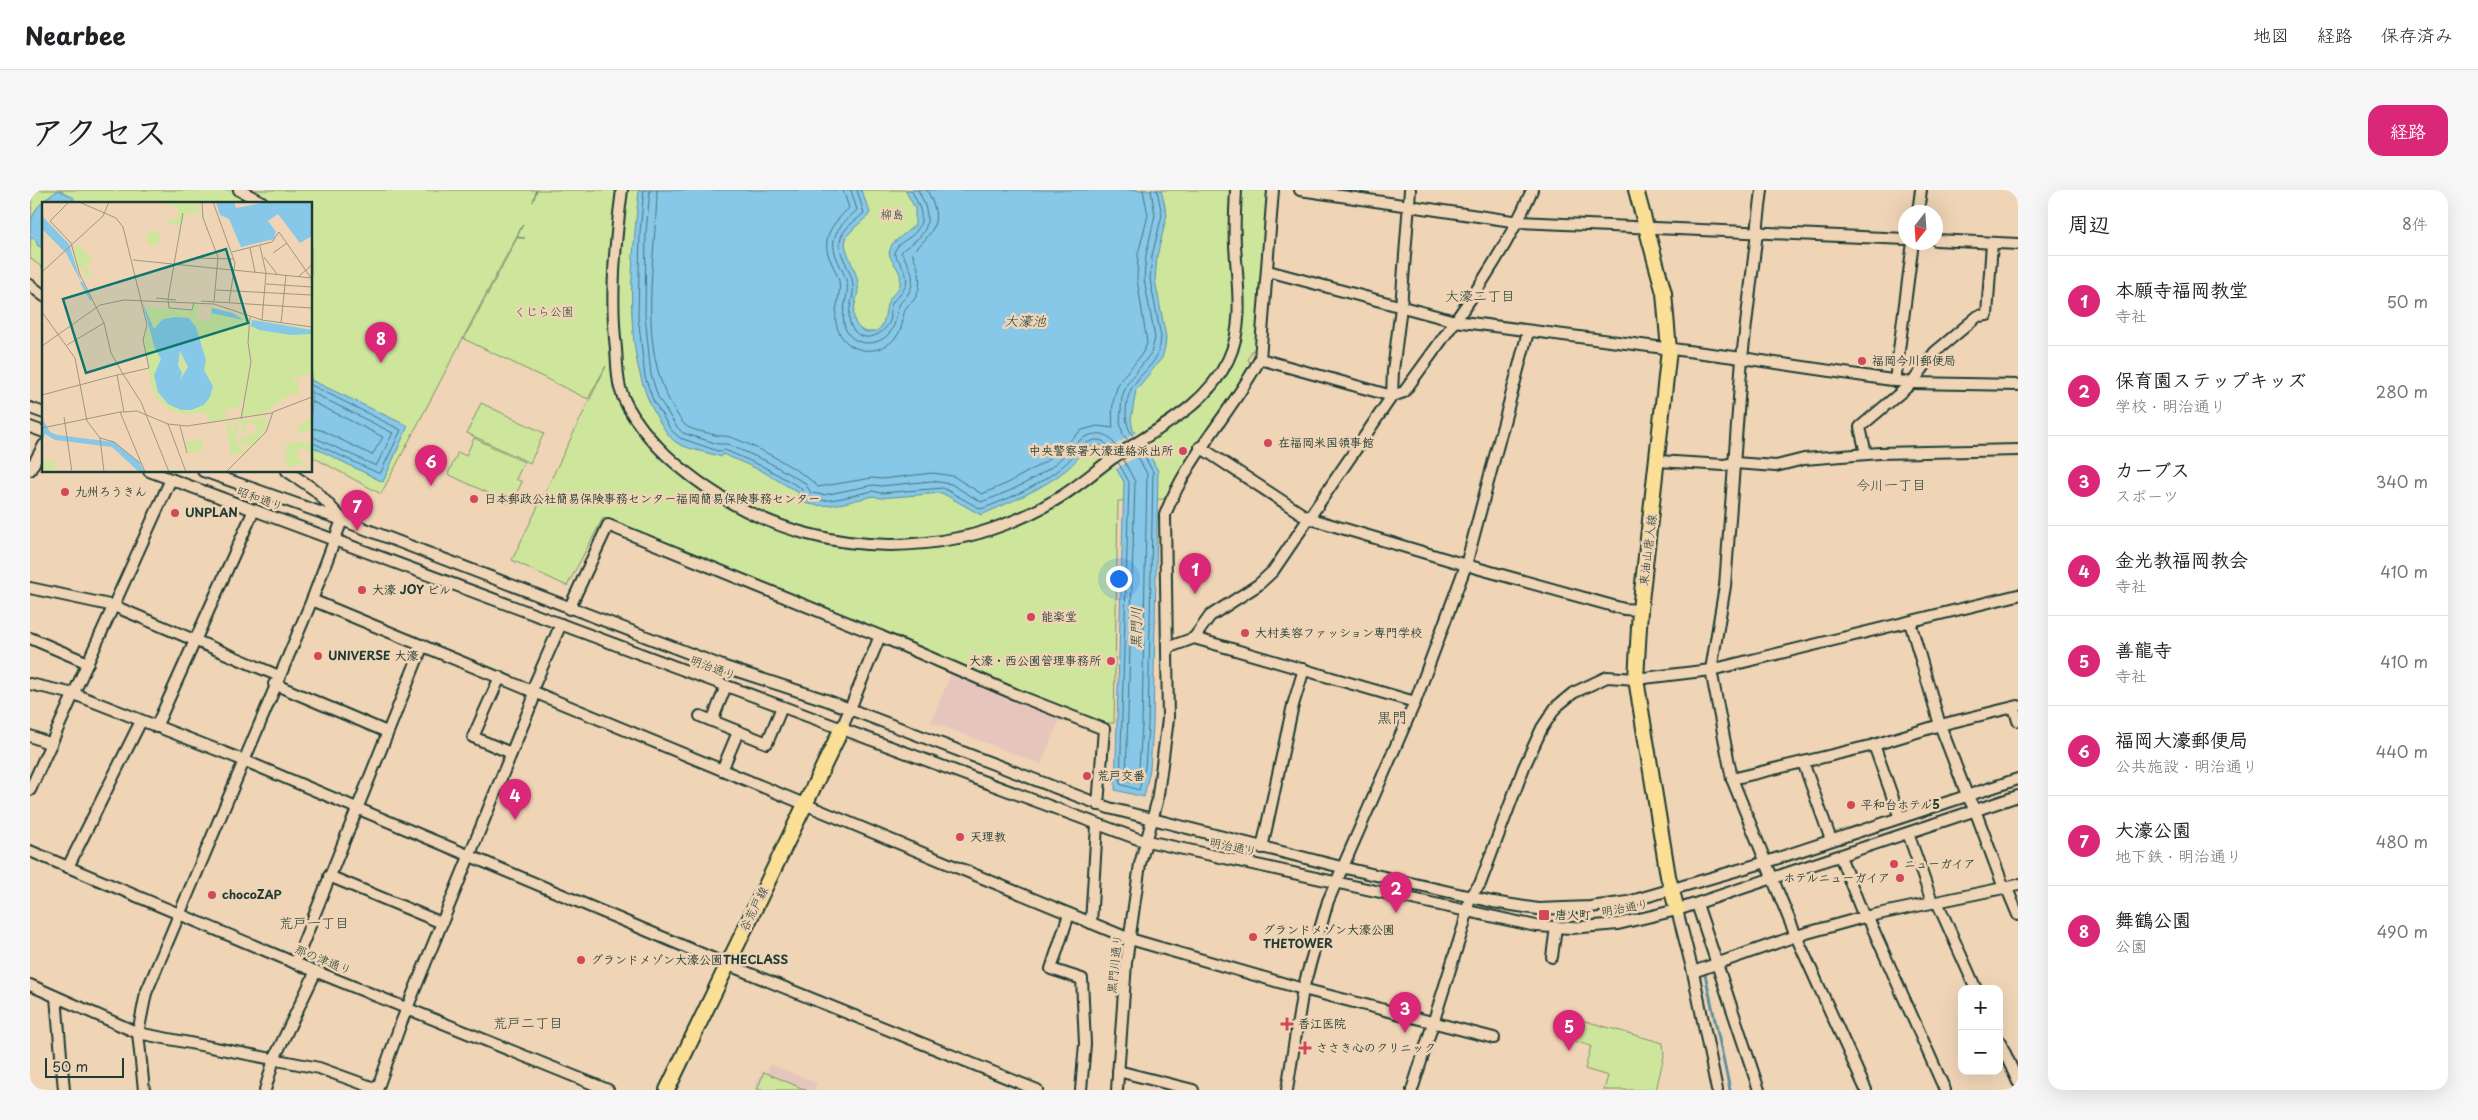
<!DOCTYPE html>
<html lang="ja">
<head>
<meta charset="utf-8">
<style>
  body { margin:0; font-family:"Playpen Sans","Klee One",sans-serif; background:#f6f6f6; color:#202124 }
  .controls { position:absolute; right:15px; bottom:15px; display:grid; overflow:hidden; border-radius:10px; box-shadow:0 5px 20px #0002 }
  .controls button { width:45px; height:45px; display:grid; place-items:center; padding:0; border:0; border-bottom:1px solid #e0e0e0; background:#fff; color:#202124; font:25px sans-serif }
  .compass { position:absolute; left:1868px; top:15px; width:45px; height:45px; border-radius:50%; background:#fff; box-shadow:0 5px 20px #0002; rotate:197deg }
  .scale { position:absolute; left:15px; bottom:12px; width:79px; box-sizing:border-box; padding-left:5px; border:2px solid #1f3d34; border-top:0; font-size:14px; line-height:18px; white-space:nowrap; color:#1f3d34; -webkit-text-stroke:4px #f0d4b6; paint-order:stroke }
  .you { position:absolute; left:1088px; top:388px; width:18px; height:18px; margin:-12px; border:4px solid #fff; border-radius:50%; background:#1a73e8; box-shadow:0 0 0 8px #1a73e833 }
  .badge { display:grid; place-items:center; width:32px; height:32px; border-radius:50%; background:#db2777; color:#fff; font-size:16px; font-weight:700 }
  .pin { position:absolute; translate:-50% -41px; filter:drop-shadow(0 1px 2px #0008) }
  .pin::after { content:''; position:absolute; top:26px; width:18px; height:15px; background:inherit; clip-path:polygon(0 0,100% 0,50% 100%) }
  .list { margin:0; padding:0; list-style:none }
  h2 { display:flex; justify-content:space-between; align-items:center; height:65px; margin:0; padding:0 20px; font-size:21px }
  h2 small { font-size:16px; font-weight:400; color:#757577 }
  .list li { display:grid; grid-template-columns:32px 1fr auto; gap:15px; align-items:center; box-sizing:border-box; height:90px; padding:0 20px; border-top:1px solid #e0e0e0 }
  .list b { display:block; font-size:19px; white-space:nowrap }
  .list p { margin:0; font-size:16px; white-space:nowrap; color:#757577 }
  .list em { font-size:16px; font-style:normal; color:#757577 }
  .map { position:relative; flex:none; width:1988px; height:900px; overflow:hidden; border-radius:15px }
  header { display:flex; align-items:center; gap:30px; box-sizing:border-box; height:70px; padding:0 25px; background:#fff; border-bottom:1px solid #e0e0e0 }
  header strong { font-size:24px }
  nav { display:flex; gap:28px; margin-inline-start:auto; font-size:18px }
  .intro { display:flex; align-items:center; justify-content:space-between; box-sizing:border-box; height:120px; padding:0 30px }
  h1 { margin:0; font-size:35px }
  .button { padding:12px 22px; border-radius:15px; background:#db2777; color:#fff; font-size:18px; font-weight:700 }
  main { display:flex; gap:30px; padding:0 30px }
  aside { flex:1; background:#fff; border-radius:15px; box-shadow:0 5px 20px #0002 }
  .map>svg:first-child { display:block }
</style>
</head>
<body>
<header>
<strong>Nearbee</strong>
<nav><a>地図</a><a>経路</a><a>保存済み</a></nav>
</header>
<div class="intro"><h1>アクセス</h1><a class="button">経路</a></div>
<main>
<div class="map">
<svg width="1988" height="900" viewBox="0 0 1988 900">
  <rect width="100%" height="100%" fill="#f0d4b6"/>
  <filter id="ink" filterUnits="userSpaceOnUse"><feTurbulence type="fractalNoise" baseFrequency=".02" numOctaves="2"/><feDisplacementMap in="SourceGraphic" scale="10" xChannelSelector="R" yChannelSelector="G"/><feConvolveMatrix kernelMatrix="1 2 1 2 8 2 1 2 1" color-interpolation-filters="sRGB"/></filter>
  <g filter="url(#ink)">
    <g fill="#e6c6bc">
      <path d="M922 481 1030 529 1011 574 901 532Z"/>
      <path d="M740 874 787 893 785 900H724L732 881 737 883Z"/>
    </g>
    <g fill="#cee69c" stroke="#769268">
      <path d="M2 0H506L503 12 507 0H1240L1229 161 1222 160 1218 170 1220 172 1218 180 1134 309 1088 311 1084 533H1072L992 503 573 328 537 396 482 370 576 176 558 209 434 149 487 48H495L487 47 493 34 351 304 281 266V14H14V79L0 68Z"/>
      <path d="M451 213 514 243 500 273 437 243Z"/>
      <path d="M444 248 494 272 486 289 492 292 481 314 418 284 428 262 436 266Z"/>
      <path d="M1537 826 1633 853 1634 866 1626 900H1574L1578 886 1555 879 1561 856 1531 847Z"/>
      <path d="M734 882 776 900H727Z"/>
    </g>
    <g fill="#87c7e8" stroke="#5d90a0">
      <path d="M29 0 44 8 42 14H14V58L8 56 5 49 0 48C0 21 7 14 29 0Z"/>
      <path d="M609 0H831L840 22 838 26 824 38 817 46 815 53C817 67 826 79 828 93 830 107 819 121 826 134 829 139 834 142 839 142 858 143 853 120 859 110 862 104 869 101 870 94 873 79 862 76 859 63L862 54 885 35V18L875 0H1131L1137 25 1127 66 1125 90 1136 147 1135 157 1132 168 1106 200 1101 230 1103 240 1117 260 1128 281 1123 536 1120 579 1114 607 1085 600 1094 292 1073 256C1058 251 1047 272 1036 280 1011 300 980 312 951 325L912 303 850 308 844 306C818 311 791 323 766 309L769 303 732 281 693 264 691 267C678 262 659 260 647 253 639 248 633 237 628 229 590 165 602 71 609 0Z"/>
      <path d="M281 190 378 236 353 292 281 256Z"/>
    </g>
    <path fill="#f0d4b6" d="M1107 242 1117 260 1086 279 1075 261Z"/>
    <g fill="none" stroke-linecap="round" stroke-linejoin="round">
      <g stroke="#49747c" stroke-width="1">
        <path d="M614 0 610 42 608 126 615 187 623 210 641 240 650 248 688 261 695 260 734 277 771 298 775 308C797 315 821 305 843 301L851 303 913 298 951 319C979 309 1011 295 1034 275 1044 267 1053 250 1067 250 1075 250 1078 256 1081 262"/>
        <path d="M620 0 616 42 615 125 621 185 628 207 646 236 653 243 688 254H697L736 271 775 293 781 303 794 305 843 295 851 296 902 291 921 294 951 312C975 304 1000 292 1020 278 1035 268 1047 245 1066 244 1077 242 1082 250 1087 258"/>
        <path d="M627 0C626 68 606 156 643 217 647 223 650 231 656 236 664 241 676 242 685 245 690 247 695 245 700 247 722 254 774 281 788 297L842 288 852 289 903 283 923 286 952 304 978 293 1015 272 1052 240 1067 236 1083 238C1081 219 1083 196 1097 182 1105 173 1113 165 1117 153L1107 89 1108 64 1118 25 1113 0"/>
        <path d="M813 0 819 18C805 32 791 45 799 67 802 75 807 83 809 91 812 107 801 123 808 140 818 165 851 167 867 146 875 134 871 127 876 118 877 115 882 113 884 110 894 94 889 78 882 63 904 41 914 32 897 0"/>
        <path d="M821 0 827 20C818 29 807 36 804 50 801 64 814 79 817 93 819 107 811 119 814 134 819 158 850 158 861 141 867 132 865 124 869 116 870 111 876 109 878 104 888 87 879 76 871 62 875 57 881 55 886 50 904 36 897 17 888 0"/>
        <path d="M827 0 834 23C826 31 812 38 810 51 808 66 822 80 823 95 825 109 815 122 821 136 830 155 853 147 860 131 862 126 860 121 861 116 862 111 867 108 870 104 885 89 871 76 864 63 867 54 873 52 880 47 899 33 890 16 881 0"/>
        <path d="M281 195 371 240 350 284 281 252"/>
        <path d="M281 202 363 243 346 276 281 246"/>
        <path d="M281 211 353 247 342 265 291 240 281 238"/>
        <path d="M1104 247C1093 236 1094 210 1103 196 1115 177 1129 175 1131 147L1120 89 1122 66 1132 25 1127 0"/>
        <path d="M1099 251 1093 245 1090 232 1092 207 1097 194 1121 163 1125 148 1114 89 1116 65 1125 25 1121 0"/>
        <path d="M1093 269 1105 292 1096 589 1104 593 1109 577 1112 536 1117 284 1105 261"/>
        <path d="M1088 272 1099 292 1090 594 1109 600 1115 578 1118 536 1123 282 1110 258"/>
      </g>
      <path stroke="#5d90a0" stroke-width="3" d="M1675 784 1700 900"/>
      <g stroke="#1f3d34" stroke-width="14">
        <g id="minor">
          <path d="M209 0 232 12"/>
          <path d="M592 0C585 53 580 106 586 159 587 172 587 186 590 198 597 224 624 255 645 273 724 341 824 369 928 348 956 343 995 328 1020 313 1043 301 1062 283 1083 268 1126 239 1175 218 1198 170 1215 135 1207 92 1205 55 1204 37 1205 18 1206 0"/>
          <path d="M1270 0 1489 32 1876 49"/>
          <path d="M1732 0 1712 168 1695 396 1681 480 1702 589 1766 746 1836 900"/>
          <path d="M1888 22 1891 0"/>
          <path d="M1906 50 1988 54"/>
          <path d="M1238 81 1425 131 1712 168 1882 193 1988 195"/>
          <path d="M0 95 14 106"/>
          <path d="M1230 169 1362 206 1374 202C1420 138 1471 73 1502 0"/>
          <path d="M1865 191 1883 52"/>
          <path d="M0 218 14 223"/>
          <path d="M0 237 14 242"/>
          <path d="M1170 257 1278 328 1436 375 1594 419 1610 420"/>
          <path d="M1836 264 1830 237 1882 193 1905 162 1948 126 1957 125 1962 53"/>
          <path d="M1628 271 1694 275 1705 273 1746 276 1774 269 1850 263 1988 260"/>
          <path d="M0 280 14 255"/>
          <path d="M119 281 1108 649 1506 736 1541 738 1588 734 1647 720 1988 606"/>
          <path d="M173 281 312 330 695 477 796 510 1079 618 1311 677 1463 712 1508 719 1560 717 1598 712 1736 672 1988 589"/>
          <path d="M257 281 285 300 312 329"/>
          <path d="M0 398 84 416 249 486"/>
          <path d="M282 410 1100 749 1273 799 1464 848"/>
          <path d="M539 419 578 335 850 446 812 538"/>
          <path d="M1880 432 1910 535 1937 605 1945 620 1974 698 1978 701 1988 725"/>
          <path d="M850 446 987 505 1074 539 1068 615"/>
          <path d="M0 448 58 473"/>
          <path d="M1164 448 1385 512"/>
          <path d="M1137 458 1164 448 1180 426 1228 395 1243 381 1362 206 1363 181 1371 117 1380 0"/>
          <path d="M470 487 443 547 481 563"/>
          <path d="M0 494 44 504 213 570 684 769 1007 900"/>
          <path d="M244 494 357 542"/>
          <path d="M1984 517 1988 531"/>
          <path d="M670 526 737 553 752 517"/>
          <path d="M682 531 696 496"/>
          <path d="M126 537 224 320"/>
          <path d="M0 546 21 554"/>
          <path d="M1844 555 1910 535 1988 516"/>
          <path d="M1773 572 1801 650"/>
          <path d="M692 580 708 542"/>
          <path d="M1702 589 1844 555 1870 628"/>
          <path d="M0 600 141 289"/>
          <path d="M1878 643 1902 712 1908 714 1946 799"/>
          <path d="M1232 658 1263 515 1274 479"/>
          <path d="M0 661 265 773 578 900"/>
          <path d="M1810 666 1834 727 1840 732 1915 900"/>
          <path d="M38 677 111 531"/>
          <path d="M299 686 412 733"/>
          <path d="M1667 714 1729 900"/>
          <path d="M1647 720 1663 782 1687 900"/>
          <path d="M1039 724 1021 779 1052 789 1055 854 1051 900"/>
          <path d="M1061 733 1067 635"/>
          <path d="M1522 767 1526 737"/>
          <path d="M265 773 393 455"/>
          <path d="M1663 782 1766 746 1834 727 1988 695"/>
          <path d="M0 795 108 843 289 878 347 899"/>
          <path d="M26 807 34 900"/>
          <path d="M1969 850 1988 892"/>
          <path d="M1088 881 1163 900"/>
          <path d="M114 900 108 843 116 803 282 410 312 330"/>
          <path d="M235 900 244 869 286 781"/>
          <path d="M347 900 371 833 503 510 502 500 531 434"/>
          <path d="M1087 900 1096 773 1110 674 1127 612 1138 529 1135 325C1157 267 1201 223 1230 169L1243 0"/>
          <path d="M1257 900 1273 799 1298 711 1385 512 1436 375 1498 142"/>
          <path d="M1382 900 1434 735 1440 706 1450 694 1494 577 1512 538 1526 517 1543 503 1577 487 1606 489 1681 480 1988 405"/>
        </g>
      </g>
      <g stroke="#1f3d34" stroke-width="18">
        <g id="major">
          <path d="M1606 0 1634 103 1639 160 1610 420 1606 489 1638 686 1647 720"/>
          <path d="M637 900 812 538"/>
        </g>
      </g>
      <use href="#minor" stroke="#f0d4b6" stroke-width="10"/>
      <use href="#major" stroke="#fbdf96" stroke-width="14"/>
    </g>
  </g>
  <g fill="#d1495b" stroke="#f0d4b6" stroke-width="2">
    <circle cx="1832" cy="171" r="5"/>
    <circle cx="1238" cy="253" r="5"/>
    <circle cx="1153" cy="261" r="5"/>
    <circle cx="35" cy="302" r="5"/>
    <circle cx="444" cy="309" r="5"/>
    <circle cx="145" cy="323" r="5"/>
    <circle cx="332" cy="400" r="5"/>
    <circle cx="1001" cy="427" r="5"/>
    <circle cx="1215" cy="443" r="5"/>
    <circle cx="288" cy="466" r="5"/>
    <circle cx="1081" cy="471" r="5"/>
    <circle cx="1057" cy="586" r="5"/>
    <circle cx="1821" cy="615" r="5"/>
    <circle cx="930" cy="647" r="5"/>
    <circle cx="1864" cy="674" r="5"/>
    <circle cx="1870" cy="688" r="5"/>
    <circle cx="182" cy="705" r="5"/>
    <rect x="1508" y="719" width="12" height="12" rx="2.5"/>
    <circle cx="1223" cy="747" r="5"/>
    <circle cx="551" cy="770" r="5"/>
    <path d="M1254.5 826.5h5v5h5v5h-5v5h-5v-5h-5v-5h5z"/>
    <path d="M1272.5 850.5h5v5h5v5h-5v5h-5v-5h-5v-5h5z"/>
  </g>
  <g text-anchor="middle" stroke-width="5" stroke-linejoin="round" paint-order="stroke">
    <g font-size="12" fill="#284539" stroke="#f0d4b6">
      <text x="862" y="29">柳島</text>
      <text x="514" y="126">くじら公園</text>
    </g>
    <g font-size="12" font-weight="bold" fill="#1f3d34" stroke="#f0d4b6" text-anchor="start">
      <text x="1842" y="175">福岡今川郵便局</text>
      <text x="1248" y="257">在福岡米国領事館</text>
      <text x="1143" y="265" text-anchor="end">中央警察署大濠連絡派出所</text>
      <text x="45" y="306">九州ろうきん</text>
      <text x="454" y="313">日本郵政公社簡易保険事務センター福岡簡易保険事務センター</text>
      <text x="155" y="327">UNPLAN</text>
      <text x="342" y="404">大濠 JOY ビル</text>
      <text x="1011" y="431">能楽堂</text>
      <text x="1225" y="447">大村美容ファッション専門学校</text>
      <text x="298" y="470">UNIVERSE 大濠</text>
      <text x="1071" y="475" text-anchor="end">大濠・西公園管理事務所</text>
      <text x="1067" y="590">荒戸交番</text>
      <text x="1831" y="619">平和台ホテル5</text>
      <text x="940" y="651">天理教</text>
      <text x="1874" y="678">ニューガイア</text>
      <text x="1860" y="692" text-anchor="end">ホテルニューガイア</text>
      <text x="192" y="709">chocoZAP</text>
      <text x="1525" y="729">唐人町</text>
      <text x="1233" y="744">グランドメゾン大濠公園<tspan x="1233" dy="14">THETOWER</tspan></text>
      <text x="561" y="774">グランドメゾン大濠公園THECLASS</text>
      <text x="1268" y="838">香江医院</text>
      <text x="1286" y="862">ささき心のクリニック</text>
    </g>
    <g font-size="12" fill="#1f3d34" stroke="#f0d4b6">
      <text transform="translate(230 309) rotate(20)" y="4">昭和通り</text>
      <text transform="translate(1618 360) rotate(-83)" y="4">東油山唐人線</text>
      <text transform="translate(683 478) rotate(21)" y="4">明治通り</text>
      <text transform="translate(1203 657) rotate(12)" y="4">明治通り</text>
      <text transform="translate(1595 718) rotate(-10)" y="4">明治通り</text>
      <text transform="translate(724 719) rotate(-63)" y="4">谷荒戸線</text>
      <text transform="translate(293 770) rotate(22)" y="4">那の津通り</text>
      <text transform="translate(1085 774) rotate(-84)" y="4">黒門川通り</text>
    </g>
    <g font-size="14" fill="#1f3d34" stroke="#f0d4b6">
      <text x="1450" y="111">大濠二丁目</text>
      <text x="1861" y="300">今川一丁目</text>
      <text x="284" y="738">荒戸一丁目</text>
      <text x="498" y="838">荒戸二丁目</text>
    </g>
    <g font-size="14" font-style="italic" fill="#294b46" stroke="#f0d4b6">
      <text x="995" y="136">大濠池</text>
      <text transform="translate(1106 438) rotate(-89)" y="5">黒門川</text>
    </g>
    <g font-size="15" fill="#1f3d34" stroke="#f0d4b6">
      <text x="1362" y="533">黒門</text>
    </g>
  </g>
  <g transform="translate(12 12)">
    <rect width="270" height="270" fill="#f0d4b6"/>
    <path d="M125 0H158L155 5 159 10 158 16 154 8 152 13 145 11 139 24 126 21V17L136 18V7L130 2 123 5ZM104 36a7 7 0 1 1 14 0a7 7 0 1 1-14 0ZM36 42 50 56 44 65 50 73 45 74 43 79 41 66 37 67 31 49ZM152 102 157 103 155 118 167 119 170 105 206 116 208 162 202 192 197 206 183 208 184 217 166 220 164 211 140 212 128 208 116 198 109 183 102 138 106 124 109 123 104 105 151 109ZM209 117 270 127 269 172 252 175 251 181 257 177V193L250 191 222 211 199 214 210 161 207 138ZM270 214 268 228 257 232 255 226ZM223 215 226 218 223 228 208 246 205 240 199 242 201 248 205 247 202 250 189 254 184 220 188 221 197 244 201 234 207 235 205 232H211L216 226 210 222V217L201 226 198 219 194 227 198 230 202 227 204 230 193 232 192 219ZM159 238 162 248 146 251 143 240ZM253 239 270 241V251L263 248V244L253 250 258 253 256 257 264 262 260 267V261L246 266 244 255 241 258 243 252H248L244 250 242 244ZM1 264a6 6 0 1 1 12 0a6 6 0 1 1-12 0Z" fill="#cee69c"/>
    <path d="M174 0H192L194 6 225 0H270V34L258 41 236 12 226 19 234 30 232 37 199 45 187 17 178 13ZM0 14 27 42 39 80 24 51 0 27ZM100 99 112 127 121 117 134 115 147 116 144 115 147 116 153 124V122L164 158 162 168 171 184 168 195 162 203 149 208H139L126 202 116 190 112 173 119 157 113 147ZM138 149 146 165 138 178 140 171 136 163ZM170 106 191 111 201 118 169 111ZM210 118 270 128V132L249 133 217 128 209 124ZM0 216 8 230 15 233 72 240 98 261 102 270H97L70 245 13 238 3 232 0 240Z" fill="#87c7e8" fill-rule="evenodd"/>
    <path fill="none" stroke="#87c7e8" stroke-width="2.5" d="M39 80 49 98"/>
    <path fill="none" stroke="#9c9882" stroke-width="1" d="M27 0 8 19 29 41 38 73 53 103M37 0 74 16 81 25 105 123 101 138 107 166 81 172 99 200 127 270M160 0 161 16 176 55 172 100M171 0 193 61 187 101M237 30 269 76M218 44 224 71 220 118M208 46 213 70M190 50 230 40 237 30M231 51 245 41M222 55 235 72M155 56 192 57M91 58 270 76M0 70 61 14 67 0M257 74 270 63M224 82 270 85M174 88 270 93M114 96 134 98M126 97 141 11M126 98 127 106 150 108 152 100M159 99 270 106M53 103 62 121 69 151 81 172 75 173 82 210H78L103 270M0 110 33 156 45 219 58 236 62 270M239 121 244 73M25 143 62 121M0 144 58 103 82 98 172 102 220 118 270 125M0 193 75 173M82 210 95 209 126 222 145 224 230 211M22 215 30 270M199 217 209 160 206 140 208 115M126 222 144 270M138 224 145 251M0 226 78 210M58 236 72 240 98 261M184 270 224 230 231 210 270 195"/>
    <path fill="#0f766e" fill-opacity="0.15" stroke="#0f766e" stroke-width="2.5" d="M184 47 206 121 44 171 21 97Z"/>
    <rect width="270" height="270" fill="none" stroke="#1f3d34" stroke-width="2.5"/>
  </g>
</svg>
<div class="controls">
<button>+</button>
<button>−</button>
</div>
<svg class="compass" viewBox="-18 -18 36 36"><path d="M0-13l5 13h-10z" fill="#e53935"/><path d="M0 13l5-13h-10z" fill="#757577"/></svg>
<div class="scale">50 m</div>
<div class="you"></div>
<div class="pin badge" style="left:1165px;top:404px">1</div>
<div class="pin badge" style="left:1366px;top:723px">2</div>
<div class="pin badge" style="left:1375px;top:843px">3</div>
<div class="pin badge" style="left:485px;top:630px">4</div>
<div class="pin badge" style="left:1539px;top:861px">5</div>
<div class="pin badge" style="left:401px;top:296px">6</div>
<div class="pin badge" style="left:327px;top:341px">7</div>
<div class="pin badge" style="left:351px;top:173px">8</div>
</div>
<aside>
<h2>周辺<small>8件</small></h2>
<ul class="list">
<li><span class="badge">1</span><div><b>本願寺福岡教堂</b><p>寺社</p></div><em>50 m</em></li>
<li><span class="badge">2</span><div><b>保育園ステップキッズ</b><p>学校 · 明治通り</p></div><em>280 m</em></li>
<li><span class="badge">3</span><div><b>カーブス</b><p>スポーツ</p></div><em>340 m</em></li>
<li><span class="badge">4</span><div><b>金光教福岡教会</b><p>寺社</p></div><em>410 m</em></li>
<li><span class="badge">5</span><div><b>善龍寺</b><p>寺社</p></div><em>410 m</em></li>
<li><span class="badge">6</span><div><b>福岡大濠郵便局</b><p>公共施設 · 明治通り</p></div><em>440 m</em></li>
<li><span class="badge">7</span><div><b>大濠公園</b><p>地下鉄 · 明治通り</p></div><em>480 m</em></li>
<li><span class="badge">8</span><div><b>舞鶴公園</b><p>公園</p></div><em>490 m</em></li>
</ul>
</aside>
</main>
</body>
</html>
